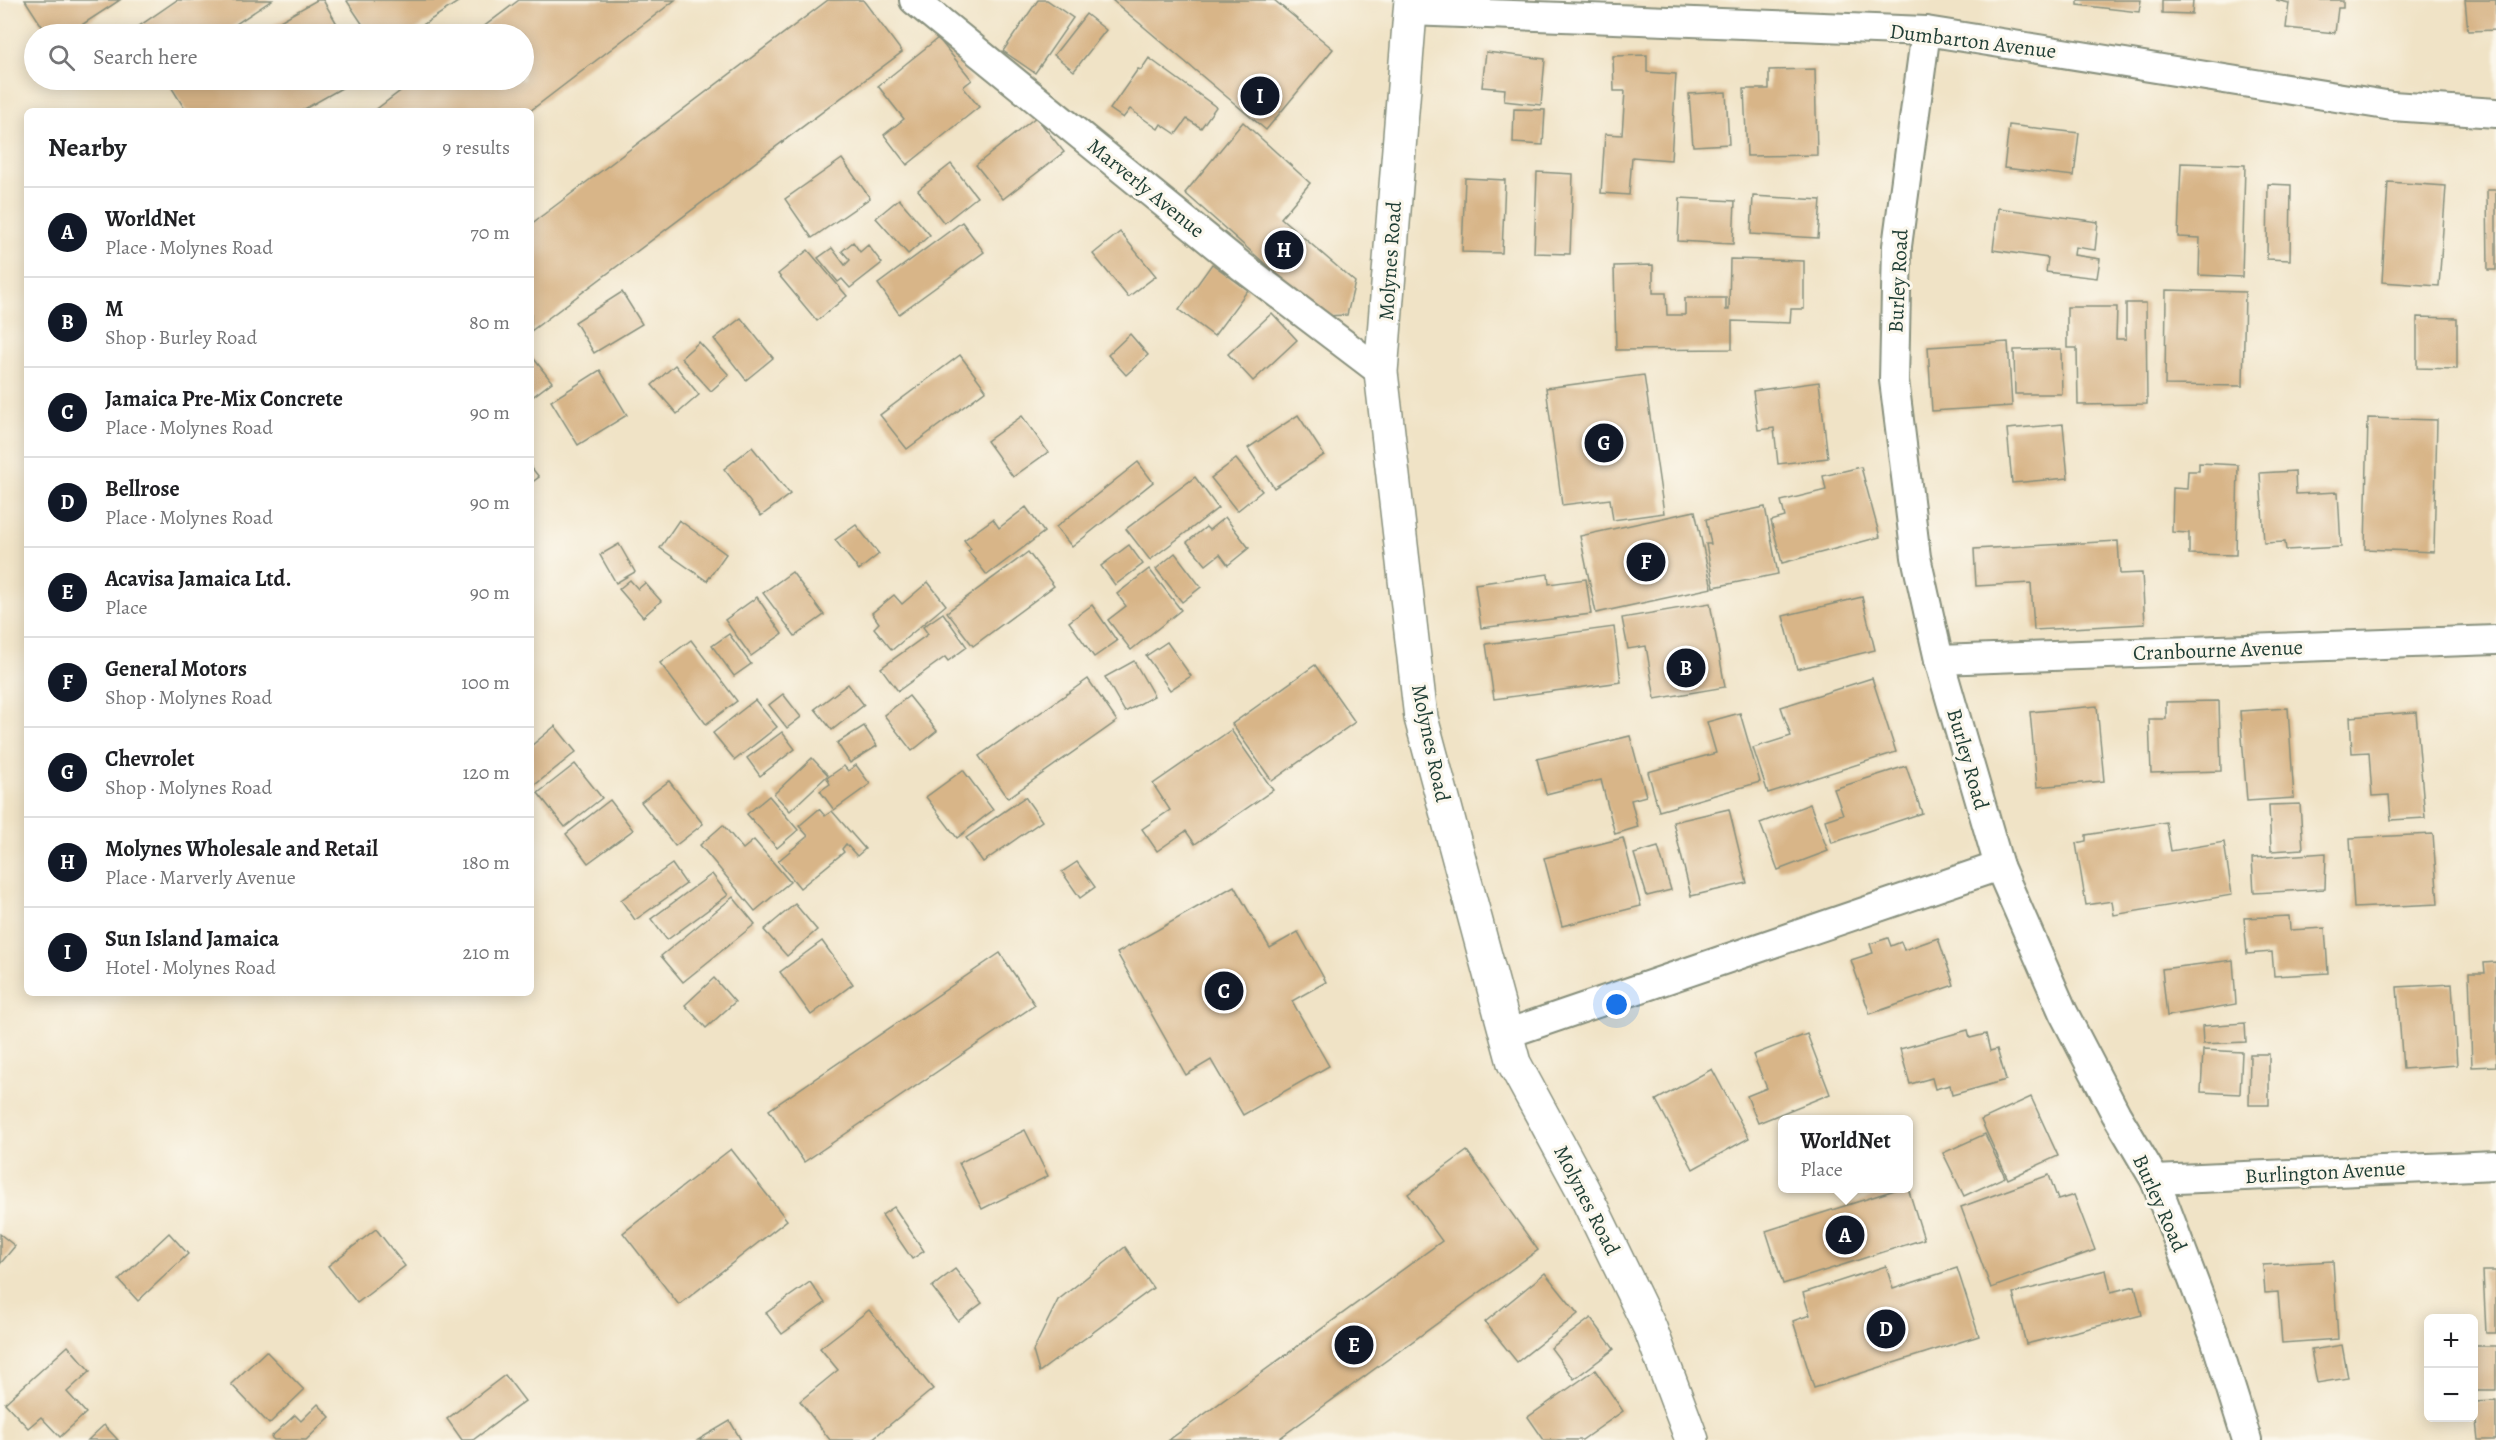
<!DOCTYPE html>
<html lang="en">
<head>
<meta charset="utf-8">
<style>
  body { margin:0; font-family:Alegreya,serif; background:#f2f2f2; color:#202124 }
  .controls { position:absolute; right:18px; bottom:18px; display:grid; overflow:hidden; border-radius:9px; box-shadow:0 3px 15px #0003 }
  .controls button { width:54px; height:54px; display:grid; place-items:center; padding:0; border:0; border-bottom:2px solid #e0e0e0; background:#fff; color:#202124; font:30px sans-serif }
  .you { position:absolute; left:1617px; top:1005px; width:21px; height:21px; margin:-15px; border:4px solid #fff; border-radius:50%; background:#1a73e8; box-shadow:0 0 0 9px #1a73e833 }
  .badge { display:grid; place-items:center; width:39px; height:39px; border-radius:50%; background:#111827; color:#fff; font-size:20px; font-weight:700 }
  .pin { position:absolute; translate:-50% -50%; border:3px solid #fff; box-shadow:0 2px 6px #0006 }
  .popup { position:absolute; left:1778px; top:1115px; width:135px; height:78px; box-sizing:border-box; display:grid; place-content:center; border-radius:9px; background:#fff; filter:drop-shadow(0 2px 4px #0005); font-size:20px; white-space:nowrap; color:#757577 }
  .popup b { font-size:22px; color:#202124 }
  .popup::after { content:''; position:absolute; left:50%; top:100%; margin-left:-12px; border:12px solid transparent; border-top-color:#fff }
  .list { margin:0; padding:0; list-style:none }
  h2 { display:flex; justify-content:space-between; align-items:center; height:78px; margin:0; padding:0 24px; font-size:26px }
  h2 small { font-size:20px; font-weight:400; color:#757577 }
  .list li { display:grid; grid-template-columns:39px 1fr auto; gap:18px; align-items:center; box-sizing:border-box; height:90px; padding:0 24px; border-top:2px solid #e0e0e0 }
  .list b { display:block; font-size:22px; white-space:nowrap }
  .list p { margin:0; font-size:20px; white-space:nowrap; color:#757577 }
  .list em { font-size:20px; font-style:normal; color:#757577 }
  .icon { flex:none; width:33px; height:33px; fill:none; stroke:currentColor; stroke-width:2; stroke-linecap:round; stroke-linejoin:round }
  .map { position:relative; flex:none; width:2496px; height:1440px; overflow:hidden }
  .search { position:absolute; background:#fff; box-shadow:0 3px 15px #0003; left:24px; top:24px; width:510px; height:66px; display:flex; align-items:center; gap:15px; box-sizing:border-box; padding:0 21px; border-radius:33px; color:#757577; font-size:22px }
  .panel { position:absolute; background:#fff; box-shadow:0 3px 15px #0003; left:24px; top:108px; width:510px; height:888px; border-radius:9px }
  .map>svg:first-child { display:block }
</style>
</head>
<body>
<div class="map">
<svg width="2496" height="1440" viewBox="0 0 2496 1440">
  <rect width="100%" height="100%" fill="#fbf7ec"/>
  <filter id="ink" filterUnits="userSpaceOnUse"><feTurbulence type="fractalNoise" baseFrequency=".0167" numOctaves="2"/><feDisplacementMap in="SourceGraphic" scale="12" xChannelSelector="R" yChannelSelector="G"/><feConvolveMatrix kernelMatrix="1 2 1 2 8 2 1 2 1" color-interpolation-filters="sRGB"/></filter>
  <filter id="wash" filterUnits="userSpaceOnUse"><feTurbulence type="fractalNoise" baseFrequency=".008" numOctaves="4" result="noise"/><feDisplacementMap in="SourceGraphic" scale="24" xChannelSelector="R" yChannelSelector="G"/><feGaussianBlur stdDeviation="1.35" result="paint"/><feColorMatrix in="noise" values="0 0 0 0 0 0 0 0 0 0 0 0 0 0 0 0 0 1.4 0 .05"/><feComposite in="paint" operator="in"/></filter>
  <g filter="url(#wash)">
    <rect width="100%" height="100%" fill="#f0e3c6"/>
    <g id="blocks">
      <g fill="#d8b588">
        <path d="M25 0H120L68 34H47Z"/>
        <path d="M177 0H272L221 34H139L135 29Z"/>
        <path d="M317 0H323L343 34H257Z"/>
        <path d="M349 0H461L409 34H369L347 1Z"/>
        <path d="M519 0H675L530 111H374L415 80H524V34H474Z"/>
        <path d="M828 0H863L902 52 531 331V224Z"/>
        <path d="M1038 0H1047L1073 18 1035 73 1003 51Z"/>
        <path d="M1112 0H1274L1333 49 1266 130Z"/>
        <path d="M2078 0H2141L2139 12 2078 5Z"/>
        <path d="M2162 0H2193L2192 14 2162 13Z"/>
        <path d="M2276 0H2343V8H2338L2335 33 2286 28 2289 3Z"/>
        <path d="M2465 0H2496V30L2468 31Z"/>
        <path d="M1086 14 1106 30 1074 71 1054 55Z"/>
        <path d="M938 38 972 80 963 87 979 107 907 165 884 135 904 119 878 86Z"/>
        <path d="M1486 52 1545 59 1541 105 1504 101 1505 89 1482 87Z"/>
        <path d="M1647 55V72L1676 74 1671 160 1632 157 1629 195 1601 193 1605 134 1622 135 1625 91H1614L1613 56Z"/>
        <path d="M1149 58 1216 107 1201 128 1187 119 1176 134 1161 124 1158 129 1130 109 1123 118 1110 109 1138 69 1141 70Z"/>
        <path d="M1815 69 1817 155 1747 156 1744 89H1769V70Z"/>
        <path d="M179 80H356L301 111H186L170 85Z"/>
        <path d="M1726 92 1729 144 1693 146 1689 94Z"/>
        <path d="M1514 109 1545 110 1543 145 1513 143Z"/>
        <path d="M1036 117 1064 152 1003 199 976 165Z"/>
        <path d="M1243 122 1310 183 1281 218 1355 282 1347 315 1324 316 1185 193Z"/>
        <path d="M2009 125 2079 133 2074 176 2004 168Z"/>
        <path d="M842 159 870 198 812 238 785 199Z"/>
        <path d="M2181 163 2245 165 2242 277 2199 275 2200 238 2178 237Z"/>
        <path d="M951 164 977 197 944 223 918 190Z"/>
        <path d="M1537 172 1573 174 1570 254 1534 253Z"/>
        <path d="M1465 178 1505 180 1502 253 1462 252Z"/>
        <path d="M2388 182 2446 186 2439 286 2382 282Z"/>
        <path d="M2268 184 2291 185 2290 260 2267 259Z"/>
        <path d="M2487 190H2496V270H2488Z"/>
        <path d="M1753 196 1821 200 1818 238 1751 234Z"/>
        <path d="M1680 198 1735 201 1733 244 1678 241Z"/>
        <path d="M899 199 930 235 908 254 876 218Z"/>
        <path d="M1998 208 2098 222 2095 250 2075 247 2074 255 2100 259 2097 278 2046 272 2048 258 1993 250Z"/>
        <path d="M962 222 984 252 899 314 878 284Z"/>
        <path d="M1120 232 1156 276 1128 297 1093 254Z"/>
        <path d="M853 242 860 252 868 245 882 263 850 288 842 279 838 282 818 258 832 248 845 265 850 260 842 251Z"/>
        <path d="M808 250 847 296 817 321 778 274Z"/>
        <path d="M1730 259 1804 261V309H1791L1790 323 1732 321V349L1616 350 1614 266 1653 265V293H1666L1667 315H1685V298H1726V310H1729Z"/>
        <path d="M1212 264 1248 290 1214 336 1179 310Z"/>
        <path d="M2166 290 2245 292 2243 386 2165 385Z"/>
        <path d="M622 292 642 324 594 353 575 322Z"/>
        <path d="M2126 303H2146L2147 404 2078 405 2077 348H2067V307H2117L2116 339H2126Z"/>
        <path d="M1272 313 1297 340 1253 381 1228 354Z"/>
        <path d="M2417 317 2457 318V369L2417 368Z"/>
        <path d="M741 318 773 358 746 380 714 339Z"/>
        <path d="M1130 334 1148 355 1126 375 1108 355Z"/>
        <path d="M699 342 729 375 711 391 681 358Z"/>
        <path d="M2008 342 2012 406 1932 411 1928 347Z"/>
        <path d="M2061 349 2062 394H2015L2014 350Z"/>
        <path d="M531 355 552 382 531 398Z"/>
        <path d="M960 355 986 390 907 449 880 415Z"/>
        <path d="M675 365 699 395 677 414 652 385Z"/>
        <path d="M600 370 627 415 578 445 551 401Z"/>
        <path d="M1644 375 1664 513 1613 520 1610 499 1562 505 1546 388Z"/>
        <path d="M1819 382 1828 458 1778 464 1774 428 1758 430 1753 391Z"/>
        <path d="M1298 415 1324 455 1274 488 1248 448Z"/>
        <path d="M1022 416 1048 452 1013 477 987 441Z"/>
        <path d="M2368 418 2437 420 2434 552 2365 549Z"/>
        <path d="M2063 424 2068 478 2012 483 2007 429Z"/>
        <path d="M752 447 790 494 761 516 724 469Z"/>
        <path d="M1236 459 1262 491 1237 511 1211 478Z"/>
        <path d="M1138 462 1153 482 1072 547 1056 527Z"/>
        <path d="M2199 463 2238 465 2236 555 2189 554V533L2172 532 2173 488 2187 489 2188 471H2199Z"/>
        <path d="M531 467 539 477 531 483Z"/>
        <path d="M1861 467 1880 537 1782 563 1771 521 1785 517 1781 501 1826 490 1823 476Z"/>
        <path d="M2295 471 2296 494 2338 492 2341 547 2286 550 2285 542 2264 543 2260 473Z"/>
        <path d="M1195 477 1218 508 1150 560 1126 529Z"/>
        <path d="M1026 507 1044 532 987 575 968 551 971 549 964 540 993 519 999 528Z"/>
        <path d="M1765 507 1778 574 1714 587 1706 544H1711L1706 519Z"/>
        <path d="M1695 511 1712 588 1596 613 1580 536Z"/>
        <path d="M1225 517 1249 548 1228 565 1220 554 1206 565 1187 542 1206 527 1209 530Z"/>
        <path d="M679 520 726 554 707 581 660 548Z"/>
        <path d="M856 525 879 554 859 570 835 540Z"/>
        <path d="M2118 541 2120 574 2142 573 2145 624 2034 630 2031 583 1976 586 1974 549Z"/>
        <path d="M619 544 635 572 616 583 600 555Z"/>
        <path d="M1129 545 1143 564 1115 585 1101 566Z"/>
        <path d="M1028 552 1054 586 973 646 947 612Z"/>
        <path d="M1175 553 1201 587 1182 602 1156 569Z"/>
        <path d="M1149 569 1181 610 1131 650 1108 620 1126 606 1117 594Z"/>
        <path d="M792 572 824 615 795 636 763 593Z"/>
        <path d="M1548 574 1549 584 1586 579 1591 614 1481 628 1475 584Z"/>
        <path d="M630 580 638 589 645 583 661 601 643 617 619 589Z"/>
        <path d="M928 582 946 605 892 650 874 628 879 623 872 613 894 595 902 604Z"/>
        <path d="M757 597 782 634 751 656 725 620Z"/>
        <path d="M1862 597 1875 650 1797 669 1783 616Z"/>
        <path d="M1710 603 1725 687 1655 699 1646 646 1628 649 1622 618Z"/>
        <path d="M1092 605 1117 641 1094 657 1069 622Z"/>
        <path d="M943 613 967 647 948 661 945 657 898 691 881 668 928 634 923 627Z"/>
        <path d="M1614 627 1621 682 1494 699 1486 644Z"/>
        <path d="M729 634 751 664 734 676 712 646Z"/>
        <path d="M691 640 737 701 706 724 660 663Z"/>
        <path d="M1167 642 1191 676 1170 690 1146 656Z"/>
        <path d="M1134 661 1154 696 1125 712 1105 677Z"/>
        <path d="M1315 665 1355 722 1272 781 1232 724Z"/>
        <path d="M1872 678 1896 752 1768 793 1753 748 1791 736 1781 707Z"/>
        <path d="M1088 679 1117 721 1008 798 979 756Z"/>
        <path d="M848 684 864 705 832 730 815 709Z"/>
        <path d="M783 694 801 717 787 728 769 705Z"/>
        <path d="M909 696 937 731 912 751 884 715Z"/>
        <path d="M755 700 777 727 735 760 713 733Z"/>
        <path d="M2219 701 2221 771 2151 773 2149 719H2166V702Z"/>
        <path d="M2097 706 2104 781 2037 787 2030 712Z"/>
        <path d="M2288 708 2294 798 2247 801 2240 711Z"/>
        <path d="M2416 712 2425 818 2391 820 2389 795 2372 796 2369 752 2352 753 2350 717Z"/>
        <path d="M1740 713 1760 782 1659 811 1648 772 1716 753 1707 722Z"/>
        <path d="M555 726 576 752 531 788V746Z"/>
        <path d="M864 726 877 746 850 763 837 743Z"/>
        <path d="M1231 730 1273 790 1195 844 1186 831 1157 851 1142 829 1170 810 1153 784Z"/>
        <path d="M782 732 795 749 760 776 747 758Z"/>
        <path d="M1630 736 1646 796 1631 800 1638 827 1615 834 1601 780 1546 794 1537 759Z"/>
        <path d="M812 758 828 775 790 811 774 794Z"/>
        <path d="M575 764 602 798 565 827 538 793Z"/>
        <path d="M856 765 870 784 834 810 820 791 830 784 827 778 844 766 848 771Z"/>
        <path d="M1906 766 1922 813 1832 843 1825 820 1843 814 1834 789Z"/>
        <path d="M963 770 993 810 957 838 926 797Z"/>
        <path d="M669 781 703 824 675 846 641 802Z"/>
        <path d="M769 796 798 830 777 848 747 814Z"/>
        <path d="M1025 797 1042 821 983 862 966 838Z"/>
        <path d="M610 800 633 830 588 863 566 834Z"/>
        <path d="M1810 804 1828 851 1778 870 1760 823Z"/>
        <path d="M2300 804 2303 849 2271 851 2269 805Z"/>
        <path d="M819 809 825 816 832 811 865 849 857 856 846 844 842 849 844 852 800 888 778 861 808 836 799 826Z"/>
        <path d="M1729 809 1747 883 1691 896 1673 822Z"/>
        <path d="M2166 822 2171 851 2224 842 2232 895 2114 915 2112 901 2086 905 2076 843 2086 841V835Z"/>
        <path d="M723 825 743 849 754 840 790 882 755 911 700 845Z"/>
        <path d="M2433 834 2438 904 2354 908 2350 838Z"/>
        <path d="M1623 838 1641 906 1562 926 1544 858Z"/>
        <path d="M1658 847 1671 890 1647 896 1634 854Z"/>
        <path d="M2326 853 2325 889 2254 893 2252 858Z"/>
        <path d="M1077 862 1095 887 1080 898 1062 872Z"/>
        <path d="M672 864 686 884 635 920 621 900Z"/>
        <path d="M712 874 728 895 667 940 651 919Z"/>
        <path d="M1234 886 1270 948 1298 932 1326 982 1292 1001 1329 1066 1243 1115 1211 1060 1186 1075 1117 953Z"/>
        <path d="M733 897 755 924 683 982 661 956Z"/>
        <path d="M795 904 817 930 787 956 764 930Z"/>
        <path d="M2289 916 2290 930 2325 928 2328 973 2274 976 2272 952 2247 954 2244 918Z"/>
        <path d="M1888 938 1891 946 1901 942 1904 950 1938 938 1954 985 1870 1014 1851 960 1873 953 1870 944Z"/>
        <path d="M822 941 853 984 811 1015 780 972Z"/>
        <path d="M1000 953 1035 1005 804 1162 769 1110Z"/>
        <path d="M2233 960 2236 1004 2167 1016 2162 969Z"/>
        <path d="M2496 962V1066L2472 1067 2469 973H2485L2484 963Z"/>
        <path d="M714 978 735 1002 706 1028 685 1005Z"/>
        <path d="M2452 984 2457 1065 2403 1069 2397 987Z"/>
        <path d="M2245 1023 2246 1042 2203 1044 2202 1026Z"/>
        <path d="M1968 1030 1970 1038 1986 1034 1990 1051 1997 1049 2006 1080 1952 1095 1950 1085 1935 1089 1932 1078 1910 1084 1900 1049Z"/>
        <path d="M1807 1034 1830 1094 1758 1123 1747 1096 1767 1088 1753 1055Z"/>
        <path d="M2203 1050 2242 1052 2240 1094 2201 1092Z"/>
        <path d="M2250 1054H2269V1105H2249Z"/>
        <path d="M1712 1069 1749 1138 1693 1169 1656 1100Z"/>
        <path d="M2031 1097 2058 1156 2008 1179 1981 1120Z"/>
        <path d="M1025 1130 1048 1176 982 1209 959 1163Z"/>
        <path d="M1985 1134 2005 1177 1964 1196 1943 1153Z"/>
        <path d="M731 1149 787 1220 679 1305 623 1233Z"/>
        <path d="M1467 1151 1538 1250 1277 1440H1169L1442 1241 1408 1194Z"/>
        <path d="M2049 1175 2058 1200 2074 1195 2095 1250 1991 1288 1961 1207Z"/>
        <path d="M1901 1188H1908L1924 1239 1783 1284 1766 1231Z"/>
        <path d="M894 1207 924 1251 912 1259 882 1215Z"/>
        <path d="M376 1229 405 1266 357 1303 328 1266Z"/>
        <path d="M169 1233 188 1254 138 1301 119 1280Z"/>
        <path d="M0 1234 15 1246 0 1264Z"/>
        <path d="M1125 1247 1153 1288 1039 1372 1033 1351 1058 1300Z"/>
        <path d="M2333 1261 2338 1339 2282 1343 2278 1292 2265 1293 2263 1265Z"/>
        <path d="M1886 1266 1893 1289 1957 1268 1979 1336 1814 1388 1793 1321 1810 1315 1803 1293Z"/>
        <path d="M955 1269 982 1303 958 1321 932 1287Z"/>
        <path d="M2106 1270 2111 1292 2135 1286 2142 1315 2026 1344 2013 1293Z"/>
        <path d="M2483 1271H2496V1333H2486Z"/>
        <path d="M1545 1273 1578 1314 1517 1362 1485 1322Z"/>
        <path d="M810 1282 825 1303 782 1334 766 1313Z"/>
        <path d="M869 1310 933 1389 871 1440H830L800 1401 838 1370 820 1348Z"/>
        <path d="M1591 1318 1614 1349 1574 1379 1551 1348Z"/>
        <path d="M2342 1345 2348 1378 2317 1383 2311 1350Z"/>
        <path d="M68 1346 90 1371 67 1392 86 1413 60 1437 41 1417 28 1428 5 1403Z"/>
        <rect x="2474" y="1346" width="22" height="44"/>
        <path d="M266 1351 304 1390 269 1424 231 1384Z"/>
        <path d="M1595 1370 1623 1411 1582 1440H1544L1528 1417Z"/>
        <path d="M505 1375 525 1401 473 1440H462L447 1419Z"/>
        <path d="M2496 1401V1440H2478L2474 1402Z"/>
        <path d="M318 1404 330 1417 306 1440H274L271 1437 295 1415 301 1421Z"/>
        <path d="M730 1421 741 1440H698Z"/>
        <path d="M104 1425 118 1440H88Z"/>
      </g>
    </g>
  </g>
  <g filter="url(#ink)">
    <use href="#blocks" fill-opacity="0" stroke="#88907d" stroke-width="1.5"/>
    <g fill="none" stroke-linecap="round" stroke-linejoin="round">
      <g stroke="#88907d" stroke-width="32">
        <g id="minor">
          <path d="M914 0 1240 265 1381 372"/>
          <path d="M1409 11 1926 31 2392 106 2496 113"/>
          <path d="M1926 31 1897 246 1894 380 1916 557 1939 660 1999 866 2063 1012 2116 1114 2155 1180 2215 1338 2247 1440"/>
          <path d="M1939 660 2496 640"/>
          <path d="M1506 1034 1999 866"/>
          <path d="M2155 1180 2496 1165"/>
        </g>
      </g>
      <g stroke="#88907d" stroke-width="36">
        <path id="secondary" d="M1411 0 1381 372 1421 718 1514 1063 1583 1190 1650 1328 1692 1440"/>
      </g>
      <use href="#minor" stroke="#fff" stroke-width="28"/>
      <use href="#secondary" stroke="#fff" stroke-width="33"/>
    </g>
  </g>
  <g text-anchor="middle" stroke-width="6" stroke-linejoin="round" paint-order="stroke">
    <g font-size="21" fill="#1f3d34" stroke="#fbf7ec">
      <text transform="translate(1973 41) rotate(7)" y="7">Dumbarton Avenue</text>
      <text transform="translate(1146 188) rotate(39)" y="7">Marverly Avenue</text>
      <text transform="translate(1390 261) rotate(-86)" y="7">Molynes Road</text>
      <text transform="translate(1898 281) rotate(-87)" y="7">Burley Road</text>
      <text transform="translate(2218 650) rotate(-2)" y="7">Cranbourne Avenue</text>
      <text transform="translate(1431 743) rotate(78)" y="7">Molynes Road</text>
      <text transform="translate(1968 759) rotate(74)" y="7">Burley Road</text>
      <text transform="translate(2325 1172) rotate(-3)" y="7">Burlington Avenue</text>
      <text transform="translate(1587 1200) rotate(63)" y="7">Molynes Road</text>
      <text transform="translate(2160 1203) rotate(66)" y="7">Burley Road</text>
    </g>
  </g>
</svg>
<div class="controls">
<button>+</button>
<button>−</button>
</div>
<div class="you"></div>
<div class="pin badge" style="left:1845px;top:1235px">A</div>
<div class="popup"><b>WorldNet</b>Place</div>
<div class="pin badge" style="left:1686px;top:668px">B</div>
<div class="pin badge" style="left:1224px;top:991px">C</div>
<div class="pin badge" style="left:1886px;top:1329px">D</div>
<div class="pin badge" style="left:1354px;top:1345px">E</div>
<div class="pin badge" style="left:1646px;top:562px">F</div>
<div class="pin badge" style="left:1604px;top:443px">G</div>
<div class="pin badge" style="left:1284px;top:250px">H</div>
<div class="pin badge" style="left:1260px;top:96px">I</div>
<div class="search"><svg class="icon" aria-label="search" viewBox="0 0 24 24"><circle cx="10" cy="10" r="6"/><path d="M15 15l6 6"/></svg>Search here</div>
<section class="panel">
<h2>Nearby<small>9 results</small></h2>
<ul class="list">
<li><span class="badge">A</span><div><b>WorldNet</b><p>Place · Molynes Road</p></div><em>70 m</em></li>
<li><span class="badge">B</span><div><b>M</b><p>Shop · Burley Road</p></div><em>80 m</em></li>
<li><span class="badge">C</span><div><b>Jamaica Pre-Mix Concrete</b><p>Place · Molynes Road</p></div><em>90 m</em></li>
<li><span class="badge">D</span><div><b>Bellrose</b><p>Place · Molynes Road</p></div><em>90 m</em></li>
<li><span class="badge">E</span><div><b>Acavisa Jamaica Ltd.</b><p>Place</p></div><em>90 m</em></li>
<li><span class="badge">F</span><div><b>General Motors</b><p>Shop · Molynes Road</p></div><em>100 m</em></li>
<li><span class="badge">G</span><div><b>Chevrolet</b><p>Shop · Molynes Road</p></div><em>120 m</em></li>
<li><span class="badge">H</span><div><b>Molynes Wholesale and Retail</b><p>Place · Marverly Avenue</p></div><em>180 m</em></li>
<li><span class="badge">I</span><div><b>Sun Island Jamaica</b><p>Hotel · Molynes Road</p></div><em>210 m</em></li>
</ul>
</section>
</div>
</body>
</html>
